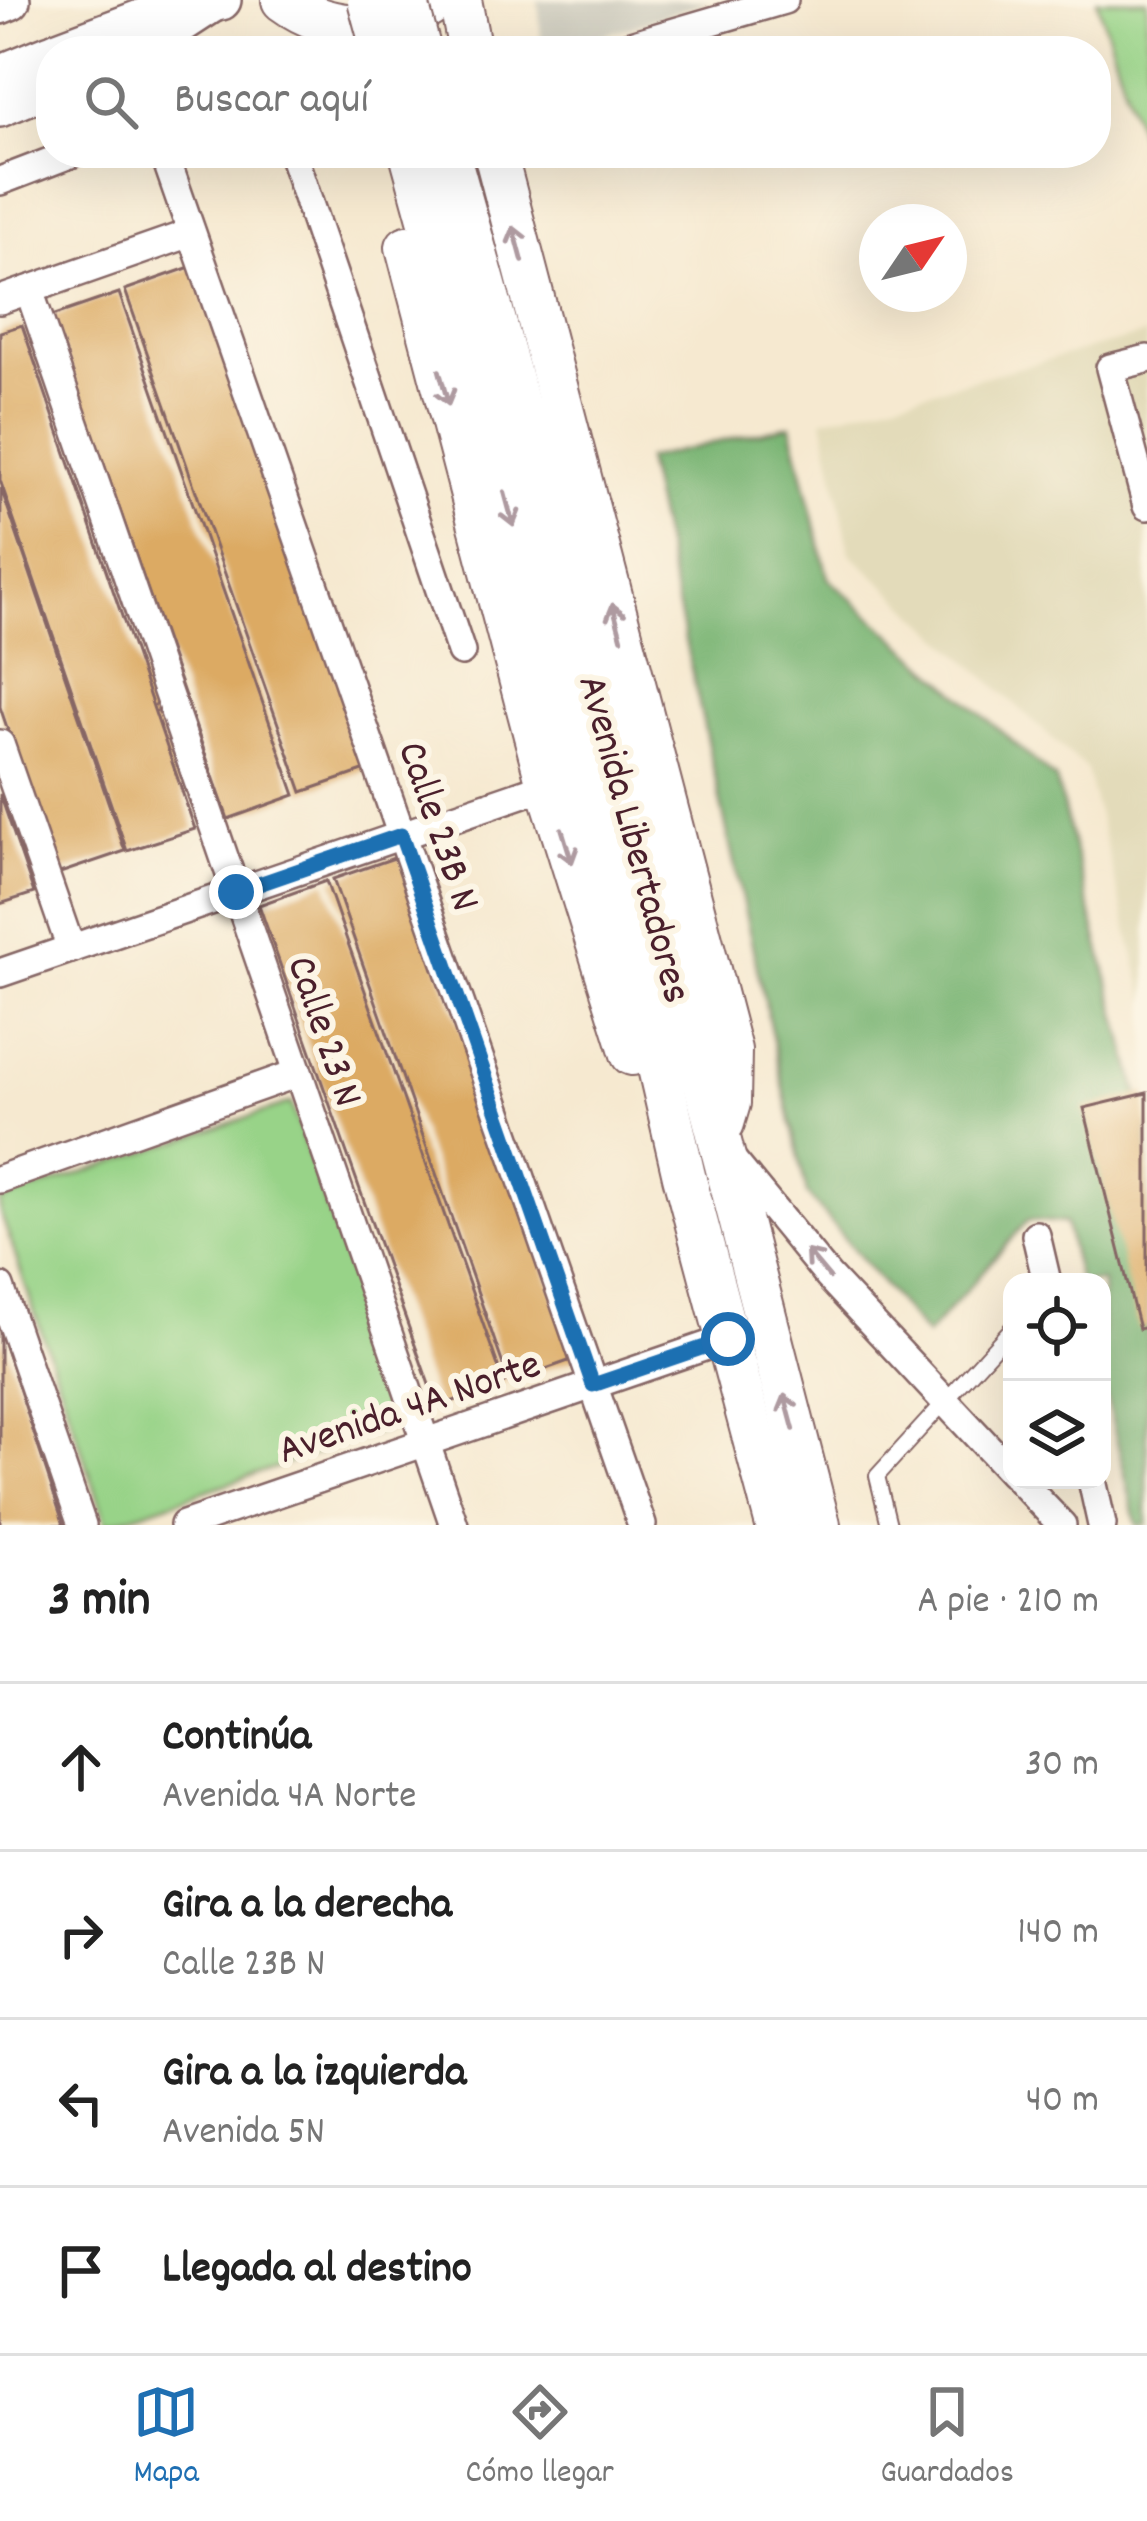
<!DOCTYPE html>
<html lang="es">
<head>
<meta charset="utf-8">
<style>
  body { margin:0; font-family:Dekko,sans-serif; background:#f2f2f2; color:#222 }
  .controls { position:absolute; right:36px; bottom:36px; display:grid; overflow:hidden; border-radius:24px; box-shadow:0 12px 48px #0002 }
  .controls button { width:108px; height:108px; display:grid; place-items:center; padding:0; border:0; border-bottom:3px solid #e0e0e0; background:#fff; color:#222; font:60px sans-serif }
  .compass { position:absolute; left:859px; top:204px; width:108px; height:108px; border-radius:50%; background:#fff; box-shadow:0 12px 48px #0002; rotate:55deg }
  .stop { position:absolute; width:36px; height:36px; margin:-27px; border:9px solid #1f6fb2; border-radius:50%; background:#fff }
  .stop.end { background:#1f6fb2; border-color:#fff; box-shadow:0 3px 12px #0008 }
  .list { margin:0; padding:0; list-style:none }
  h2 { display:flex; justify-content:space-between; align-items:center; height:156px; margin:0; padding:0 48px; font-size:51px }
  h2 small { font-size:39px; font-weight:400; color:#767676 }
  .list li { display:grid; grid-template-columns:78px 1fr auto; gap:36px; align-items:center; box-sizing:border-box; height:168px; padding:0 48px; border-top:3px solid #e0e0e0 }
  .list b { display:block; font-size:45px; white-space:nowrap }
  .list p { margin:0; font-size:39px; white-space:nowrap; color:#767676 }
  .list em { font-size:39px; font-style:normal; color:#767676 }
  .icon { flex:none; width:66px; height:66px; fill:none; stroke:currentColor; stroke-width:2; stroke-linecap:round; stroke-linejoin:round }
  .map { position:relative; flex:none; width:1147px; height:1525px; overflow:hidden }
  .search { position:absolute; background:#fff; box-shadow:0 12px 48px #0002; left:36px; right:36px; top:36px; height:132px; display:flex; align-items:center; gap:30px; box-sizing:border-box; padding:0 42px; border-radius:48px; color:#767676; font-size:45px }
  .sheet { height:828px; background:#fff }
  nav { display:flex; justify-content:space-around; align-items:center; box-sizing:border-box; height:168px; border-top:3px solid #e0e0e0; background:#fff; font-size:33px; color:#767676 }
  nav a { display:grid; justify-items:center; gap:6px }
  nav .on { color:#1f6fb2 }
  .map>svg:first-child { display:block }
</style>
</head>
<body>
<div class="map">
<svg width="1147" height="1525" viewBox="0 0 1147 1525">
  <rect width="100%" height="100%" fill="#fcf5e5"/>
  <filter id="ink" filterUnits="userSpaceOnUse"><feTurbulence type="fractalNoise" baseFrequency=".00833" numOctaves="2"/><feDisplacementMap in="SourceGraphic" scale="24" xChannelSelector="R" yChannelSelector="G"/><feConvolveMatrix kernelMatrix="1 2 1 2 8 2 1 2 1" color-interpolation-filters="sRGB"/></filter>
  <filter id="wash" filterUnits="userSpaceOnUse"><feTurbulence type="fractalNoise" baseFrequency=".004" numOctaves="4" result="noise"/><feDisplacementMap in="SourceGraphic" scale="48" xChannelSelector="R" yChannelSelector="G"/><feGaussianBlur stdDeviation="2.7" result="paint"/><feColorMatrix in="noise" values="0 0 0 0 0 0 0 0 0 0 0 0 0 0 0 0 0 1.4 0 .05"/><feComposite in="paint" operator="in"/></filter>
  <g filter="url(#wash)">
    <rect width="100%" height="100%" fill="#f6e9d0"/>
    <path fill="#e3dbba" d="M1147 334V1004L1086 769 850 553 823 419Z"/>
    <path fill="#c6c5b8" d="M538 0H710L556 51H542Z"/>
    <g fill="#98d388" stroke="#71795a" stroke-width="3">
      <path d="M1097 0H1147V159Z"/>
      <path d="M291 1103 402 1425 107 1524 0 1211V1201Z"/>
    </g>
    <path fill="#7ab574" stroke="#626a50" stroke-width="3" d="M791 425 828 578 1056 780 1147 1128V1525H1137L1102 1379V1282H1079L1065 1223 1028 1220 926 1336 807 1194 645 459Z"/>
    <g id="blocks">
      <g fill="#dcaa63">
        <path d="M193 266 369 769 302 792 125 290Z"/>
        <path d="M119 293 295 795 228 819 52 316Z"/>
        <path d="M22 325 195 829 127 851 0 480V332Z"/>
        <path d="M1 488 125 851 57 874 0 707Z"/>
        <path d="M0 794 34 893 0 904Z"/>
        <path d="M400 856 577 1358 509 1382 333 879Z"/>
        <path d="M326 881 504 1383 437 1407 259 905Z"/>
        <path d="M1147 1093V1327L1139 1329 1084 1108Z"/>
        <path d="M0 1333H1L64 1525H0Z"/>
      </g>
    </g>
  </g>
  <g filter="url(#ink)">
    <use href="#blocks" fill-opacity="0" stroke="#866665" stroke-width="3"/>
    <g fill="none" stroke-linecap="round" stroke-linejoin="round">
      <g stroke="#866665" stroke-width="18">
        <path id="service" d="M889 1525 877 1476 1012 1328"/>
      </g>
      <g stroke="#866665" stroke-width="32">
        <g id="minor">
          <path d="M610 51 784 0"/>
          <path d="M164 153 642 1525"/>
          <path d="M292 153 461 652"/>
          <path d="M0 181 73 153"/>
          <path d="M29 290 454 1525"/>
          <path d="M0 300 191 233"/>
          <path d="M1147 359 1110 368 1147 506"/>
          <path d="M0 744 71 949"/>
          <path d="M0 973 548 785"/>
          <path d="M731 1158 828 1276 1012 1473"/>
          <path d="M0 1179 298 1073"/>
          <path d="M1036 1235 1047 1282"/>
          <path d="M0 1287 82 1525"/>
          <path d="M1019 1480 1062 1525"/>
          <path d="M1092 1480 1102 1525"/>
          <path d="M184 1525 727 1339"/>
        </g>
      </g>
      <g stroke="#866665" stroke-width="38">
        <g id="tertiary">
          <path d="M143 51 212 6"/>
          <path d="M0 110 51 89"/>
        </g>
      </g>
      <g stroke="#866665" stroke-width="44">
        <g id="secondary">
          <path d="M0 4 10 0"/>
          <path d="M58 51 151 16 221 0"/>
          <path d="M0 75 51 54"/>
        </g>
      </g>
      <g stroke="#866665" stroke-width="46">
        <g id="primary">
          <path d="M283 0C329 34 393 35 438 0"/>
          <path d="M460 0 470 51"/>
          <path d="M411 153 641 990 684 1176 777 1525"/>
          <path d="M448 153 678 979 819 1525"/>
          <path d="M495 153 730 1050 729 1103 723 1123"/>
          <path d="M407 247 548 785 632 1054"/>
        </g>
      </g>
      <use href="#service" stroke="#fff" stroke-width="14"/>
      <use href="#minor" stroke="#fff" stroke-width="27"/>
      <use href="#tertiary" stroke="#fff" stroke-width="33"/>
      <use href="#secondary" stroke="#fff" stroke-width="39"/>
      <use href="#primary" stroke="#fff" stroke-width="42"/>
      <g stroke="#866665" stroke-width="46" stroke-linecap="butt">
        <g id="primary-bridge">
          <path d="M369 0 383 51"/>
          <path d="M406 0 420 51"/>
        </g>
      </g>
      <use href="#primary-bridge" stroke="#fff" stroke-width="42"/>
    </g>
    <defs><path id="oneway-shaft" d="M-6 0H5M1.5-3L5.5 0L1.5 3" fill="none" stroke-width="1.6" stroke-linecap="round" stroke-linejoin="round" transform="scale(3)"/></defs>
    <g stroke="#ae9aa0">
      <use href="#oneway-shaft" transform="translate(518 244) rotate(-105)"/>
      <use href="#oneway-shaft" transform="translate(444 388) rotate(75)"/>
      <use href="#oneway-shaft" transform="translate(509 509) rotate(75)"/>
      <use href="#oneway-shaft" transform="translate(617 621) rotate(-105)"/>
      <use href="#oneway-shaft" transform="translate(567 846) rotate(73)"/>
      <use href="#oneway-shaft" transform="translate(818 1264) rotate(-130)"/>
      <use href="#oneway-shaft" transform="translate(789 1412) rotate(-105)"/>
    </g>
  </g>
  <g fill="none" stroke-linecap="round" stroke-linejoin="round" filter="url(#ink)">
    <path stroke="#1f6fb2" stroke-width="15" d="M236 892 401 835 593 1385 728 1339"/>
  </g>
  <g text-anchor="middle" stroke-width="12" stroke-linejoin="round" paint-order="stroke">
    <g font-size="42" fill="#4a1f2b" stroke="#fcf5e5">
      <text transform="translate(442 825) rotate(71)" y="15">Calle 23B N</text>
      <text transform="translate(638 838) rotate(75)" y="15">Avenida Libertadores</text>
      <text transform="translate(328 1030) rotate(71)" y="15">Calle 23 N</text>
      <text transform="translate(408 1404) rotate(-19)" y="15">Avenida 4A Norte</text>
    </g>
  </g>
</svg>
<div class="controls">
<button><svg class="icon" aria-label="locate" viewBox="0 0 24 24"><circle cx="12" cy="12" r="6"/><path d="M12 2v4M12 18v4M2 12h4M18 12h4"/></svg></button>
<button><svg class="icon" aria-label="layers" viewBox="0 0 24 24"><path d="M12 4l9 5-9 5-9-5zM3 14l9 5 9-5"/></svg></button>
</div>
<svg class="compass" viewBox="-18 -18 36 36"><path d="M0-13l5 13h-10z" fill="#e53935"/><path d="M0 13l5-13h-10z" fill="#767676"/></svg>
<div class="stop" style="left:728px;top:1339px"></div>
<div class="stop end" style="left:236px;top:892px"></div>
<div class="search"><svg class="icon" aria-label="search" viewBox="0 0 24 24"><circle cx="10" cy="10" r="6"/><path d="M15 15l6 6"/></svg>Buscar aquí</div>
</div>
<section class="sheet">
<h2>3 min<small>A pie · 210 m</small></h2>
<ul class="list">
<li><svg class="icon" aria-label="ahead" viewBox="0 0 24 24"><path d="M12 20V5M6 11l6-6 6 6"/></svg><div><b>Continúa</b><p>Avenida 4A Norte</p></div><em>30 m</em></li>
<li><svg class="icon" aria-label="right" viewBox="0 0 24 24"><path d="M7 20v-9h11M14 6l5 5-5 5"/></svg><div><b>Gira a la derecha</b><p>Calle 23B N</p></div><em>140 m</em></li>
<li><svg class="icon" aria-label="left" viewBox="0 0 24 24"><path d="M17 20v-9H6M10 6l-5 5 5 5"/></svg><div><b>Gira a la izquierda</b><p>Avenida 5N</p></div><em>40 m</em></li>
<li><svg class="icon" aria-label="arrive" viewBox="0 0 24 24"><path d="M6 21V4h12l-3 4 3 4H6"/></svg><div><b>Llegada al destino</b></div></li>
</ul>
</section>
<nav>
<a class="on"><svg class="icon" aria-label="map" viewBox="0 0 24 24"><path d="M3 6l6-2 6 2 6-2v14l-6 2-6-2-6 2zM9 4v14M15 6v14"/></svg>Mapa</a>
<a><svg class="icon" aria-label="directions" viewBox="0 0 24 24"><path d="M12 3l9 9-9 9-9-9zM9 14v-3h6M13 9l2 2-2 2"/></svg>Cómo llegar</a>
<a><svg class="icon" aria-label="saved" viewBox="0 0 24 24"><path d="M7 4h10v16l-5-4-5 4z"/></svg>Guardados</a>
</nav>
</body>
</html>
